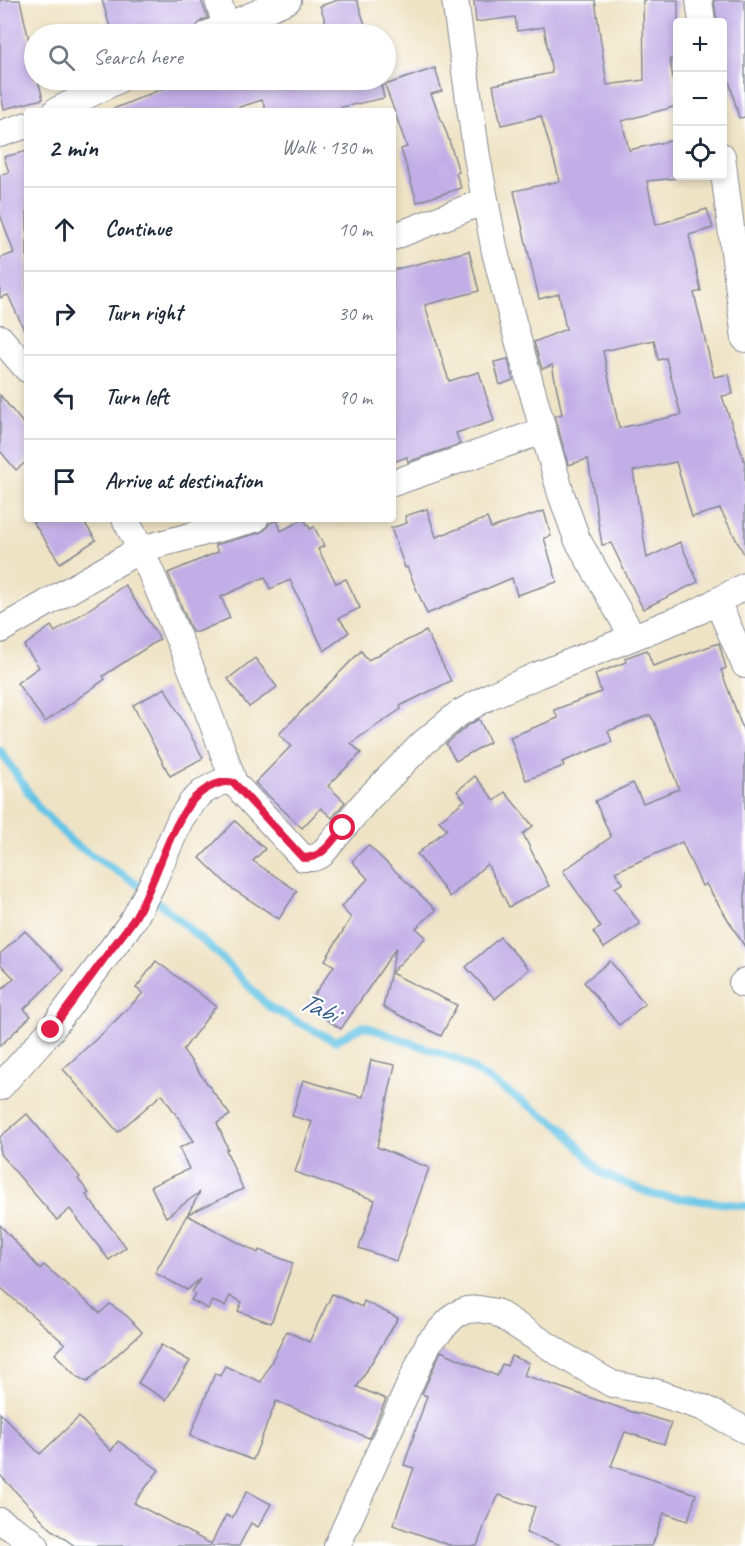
<!DOCTYPE html>
<html lang="en">
<head>
<meta charset="utf-8">
<style>
  body { margin:0; font-family:Caveat,sans-serif; background:#f6f6f7; color:#1f2937 }
  .controls { position:absolute; right:18px; top:18px; display:grid; overflow:hidden; border-radius:6px; box-shadow:0 3px 9px #0003 }
  .controls button { width:54px; height:54px; display:grid; place-items:center; padding:0; border:0; border-bottom:2px solid #e0e1e3; background:#fff; color:#1f2937; font:30px sans-serif }
  .stop { position:absolute; width:18px; height:18px; margin:-14px; border:4px solid #e11d48; border-radius:50%; background:#fff }
  .stop.end { background:#e11d48; border-color:#fff; box-shadow:0 2px 6px #0008 }
  .list { margin:0; padding:0; list-style:none }
  h2 { display:flex; justify-content:space-between; align-items:center; height:78px; margin:0; padding:0 24px; font-size:26px }
  h2 small { font-size:20px; font-weight:400; color:#747a83 }
  .list li { display:grid; grid-template-columns:39px 1fr auto; gap:18px; align-items:center; box-sizing:border-box; height:84px; padding:0 24px; border-top:2px solid #e0e1e3 }
  .list b { display:block; font-size:22px; white-space:nowrap }
  .list em { font-size:20px; font-style:normal; color:#747a83 }
  .icon { flex:none; width:33px; height:33px; fill:none; stroke:currentColor; stroke-width:2; stroke-linecap:round; stroke-linejoin:round }
  .map { position:relative; flex:none; width:745px; height:1546px; overflow:hidden }
  .search { position:absolute; background:#fff; box-shadow:0 3px 9px #0003; left:24px; top:24px; width:372px; height:66px; display:flex; align-items:center; gap:15px; box-sizing:border-box; padding:0 21px; border-radius:33px; color:#747a83; font-size:22px }
  .panel { position:absolute; background:#fff; box-shadow:0 3px 9px #0003; left:24px; top:108px; width:372px; height:414px; border-radius:6px }
  .map>svg:first-child { display:block }
</style>
</head>
<body>
<div class="map">
<svg width="745" height="1546" viewBox="0 0 745 1546">
  <rect width="100%" height="100%" fill="#fff"/>
  <filter id="ink" filterUnits="userSpaceOnUse"><feTurbulence type="fractalNoise" baseFrequency=".0167" numOctaves="2"/><feDisplacementMap in="SourceGraphic" scale="12" xChannelSelector="R" yChannelSelector="G"/><feConvolveMatrix kernelMatrix="1 2 1 2 8 2 1 2 1" color-interpolation-filters="sRGB"/></filter>
  <filter id="wash" filterUnits="userSpaceOnUse"><feTurbulence type="fractalNoise" baseFrequency=".008" numOctaves="4" result="noise"/><feDisplacementMap in="SourceGraphic" scale="24" xChannelSelector="R" yChannelSelector="G"/><feGaussianBlur stdDeviation="1.35" result="paint"/><feColorMatrix in="noise" values="0 0 0 0 0 0 0 0 0 0 0 0 0 0 0 0 0 1.4 0 .05"/><feComposite in="paint" operator="in"/></filter>
  <g filter="url(#wash)">
    <rect width="100%" height="100%" fill="#efe3c5"/>
    <g fill="none" stroke-linecap="round" stroke-linejoin="round">
      <path stroke="#68c5e6" stroke-width="8" d="M0 750 39 808 73 843 140 886 218 954 269 1007 335 1041 364 1026 459 1060 563 1128 601 1173 654 1195 745 1206"/>
    </g>
    <g id="blocks">
      <g fill="#c1aee6" fill-rule="evenodd">
        <path d="M0 0H20L34 63V80H38L43 99 4 109 0 90Z"/>
        <path d="M102 0H201L208 18 202 20 194 30 186 34H112Z"/>
        <path d="M338 0H357L368 34H330L320 6Z"/>
        <path d="M474 0H595L607 85 644 80 643 0H678V59H670L677 106 622 121 629 150 678 139V178L647 181 656 225 707 209 713 228 689 235 701 291 694 293 714 377 729 374 733 394 722 396 745 463V556L720 509 692 517 676 462 633 471 647 558 680 542 698 582 643 609 611 543 602 545 588 459 568 465 555 416 562 414 552 365 542 369 534 342 566 329 559 294 539 299 514 191 560 181 541 116 501 125 493 85 552 73 544 27 517 31 515 17 476 22ZM654 340 658 360 666 358 681 415 619 428 603 351Z"/>
        <path d="M714 0H745V117L739 118 723 58V22H717Z"/>
        <path d="M435 68 442 91 431 94 447 134 459 172 456 173 461 188 417 202 401 149 407 147 385 85Z"/>
        <path d="M184 80H380L384 98 324 111H266L262 100 227 111H108Z"/>
        <path d="M27 151V336L8 295 0 298V258L14 253 0 214V175L9 172 4 157Z"/>
        <path d="M469 251 479 291 425 305 449 381 479 372 494 421 456 433 460 444 408 462 407 457 393 462V270Z"/>
        <path d="M508 359 513 380 500 385 494 362Z"/>
        <path d="M0 395 27 428V461L16 470 0 451Z"/>
        <path d="M427 509 436 537 487 518 491 528 544 511 551 536 544 538 557 582 517 595 512 578 427 614 407 567 405 568 391 528 407 523 405 516Z"/>
        <path d="M31 519H82L96 540 60 563Z"/>
        <path d="M304 519 310 529 314 527 324 546 318 549 336 583 346 579 360 608 339 618 349 632 324 651 290 580 270 589 265 577 221 597 230 618 198 632H192L168 573 218 552 215 545 259 533 266 529 270 523 277 520 281 531Z"/>
        <path d="M125 585 160 639 103 676 105 679 45 722 17 683 39 667 24 646 51 626 55 632Z"/>
        <path d="M426 631 451 681 400 706 401 709 351 743 361 753 328 786 345 802 332 818 321 808 302 828 255 783 291 746 279 734 361 651 368 660Z"/>
        <path d="M719 643 726 668 721 670 745 735V947L706 884 702 886 682 842 615 872 623 883 615 888 640 924 604 948 593 932 601 927 563 871 611 837 595 801 633 783 643 803 679 789 654 721 650 715 608 731 612 742 562 762 564 766 526 780 510 737 558 718 554 710 601 692 595 674 626 662 625 658 647 650 653 666Z"/>
        <path d="M255 658 277 687 249 707 228 679Z"/>
        <path d="M165 688 203 758 170 776 133 705Z"/>
        <path d="M479 719 490 742 456 761 446 744 467 726Z"/>
        <path d="M475 776 495 801 505 792 533 826 523 834 549 886 509 907 487 864 450 897 417 854 447 829 439 821 465 800 457 791Z"/>
        <path d="M235 821 265 849 253 861 297 891 279 919 231 888 200 858Z"/>
        <path d="M368 845 436 910 416 928 426 937 391 973 457 1005 441 1036 383 1007 396 948 341 1029 306 1006 334 966 325 960 351 918 341 907 368 879 352 861Z"/>
        <path d="M25 931 64 970 24 1009 31 1016 0 1046V991L14 978 0 964V954Z"/>
        <path d="M500 937 529 969 495 999 466 967Z"/>
        <path d="M156 961 216 1006 183 1050 230 1115 217 1123 228 1149 226 1150 243 1189 188 1214 200 1192 166 1217 151 1186 189 1169 179 1148 194 1141 162 1094 118 1132 63 1069 104 1032 143 993 136 988Z"/>
        <path d="M610 961 645 1004 619 1025 584 982Z"/>
        <path d="M371 1060 395 1065 377 1147 429 1168 396 1261 359 1248 375 1200 295 1172 312 1122 292 1116 303 1080 363 1097Z"/>
        <path d="M27 1114 80 1177 78 1179 89 1193 86 1195 126 1247 109 1260 70 1209 57 1220 0 1154V1137Z"/>
        <path d="M187 1215 258 1253 259 1250 293 1263 271 1323 238 1311 242 1302 230 1296 225 1306 212 1301 208 1309 191 1300 195 1294 192 1292 200 1279 187 1290 155 1273Z"/>
        <path d="M0 1225 40 1269 44 1265 100 1313 110 1304 127 1316 142 1332 87 1382 76 1376 55 1354 65 1344 0 1287Z"/>
        <path d="M332 1294 362 1307 364 1301 398 1318 357 1387 386 1399 369 1438 276 1401 253 1460 190 1436 215 1373 220 1376 225 1366 261 1382 287 1331 309 1342Z"/>
        <path d="M161 1345 190 1361 166 1400 138 1383Z"/>
        <path d="M441 1351 497 1376 502 1364 507 1366 511 1356 529 1363 524 1375 635 1413V1412L671 1423 664 1444 625 1432 611 1466 696 1494 688 1521 664 1513 652 1546H564L526 1533 535 1507 499 1495 486 1521 477 1546H452L393 1525 414 1468 404 1465 427 1396 422 1394Z"/>
        <path d="M0 1413 40 1454 79 1417 111 1451 118 1441 159 1470 134 1503 211 1544 226 1515 232 1518 247 1491 271 1504 258 1527 251 1523 239 1546H75L51 1529 0 1475Z"/>
      </g>
    </g>
  </g>
  <g filter="url(#ink)">
    <use href="#blocks" fill-opacity="0" stroke="#858992" stroke-width="1.5"/>
    <g fill="none" stroke-linecap="round" stroke-linejoin="round">
      <g stroke="#858992" stroke-width="28">
        <g id="minor">
          <path d="M218 0 226 26"/>
          <path d="M455 0 477 157 495 252 513 322 561 494 577 539 633 637"/>
          <path d="M699 0 702 22"/>
          <path d="M208 34 288 0"/>
          <path d="M56 111 118 80"/>
          <path d="M0 134 27 125"/>
          <path d="M722 156 745 339"/>
          <path d="M393 237 485 201"/>
          <path d="M0 338 27 369"/>
          <path d="M393 483 543 431"/>
          <path d="M125 519C144 554 159 591 174 628 196 679 216 730 234 783"/>
          <path d="M717 601 745 665"/>
          <path d="M0 630 141 549 255 519"/>
          <path d="M742 984 745 981"/>
          <path d="M0 1087 51 1030 134 919 153 882 180 820 192 802 204 791 219 783 228 781 234 783 303 858H313L321 855 365 802 422 744 458 714 490 696 538 675 699 611 745 586"/>
          <path d="M0 1521 29 1539 36 1546"/>
          <path d="M337 1546 429 1342 455 1315 467 1310 479 1309 496 1312 564 1356 612 1384 655 1392 704 1408 745 1430"/>
        </g>
      </g>
      <use href="#minor" stroke="#fff" stroke-width="26"/>
    </g>
  </g>
  <g fill="none" stroke-linecap="round" stroke-linejoin="round" filter="url(#ink)">
    <path stroke="#e11d48" stroke-width="8" d="M51 1030C69 1006 88 981 106 956 115 944 125 932 134 919 156 883 165 838 190 803 199 792 219 778 234 783L303 858C323 858 331 842 343 828"/>
  </g>
  <g text-anchor="middle" stroke-width="4.5" stroke-linejoin="round" paint-order="stroke">
    <g font-size="27" font-style="italic" fill="#325c87" stroke="#fff">
      <text transform="translate(319 1007) rotate(24)" y="9">Tabi</text>
    </g>
  </g>
</svg>
<div class="controls">
<button>+</button>
<button>−</button>
<button><svg class="icon" aria-label="locate" viewBox="0 0 24 24"><circle cx="12" cy="12" r="6"/><path d="M12 2v4M12 18v4M2 12h4M18 12h4"/></svg></button>
</div>
<div class="stop" style="left:343px;top:828px"></div>
<div class="stop end" style="left:51px;top:1030px"></div>
<div class="search"><svg class="icon" aria-label="search" viewBox="0 0 24 24"><circle cx="10" cy="10" r="6"/><path d="M15 15l6 6"/></svg>Search here</div>
<section class="panel">
<h2>2 min<small>Walk · 130 m</small></h2>
<ul class="list">
<li><svg class="icon" aria-label="ahead" viewBox="0 0 24 24"><path d="M12 20V5M6 11l6-6 6 6"/></svg><div><b>Continue</b></div><em>10 m</em></li>
<li><svg class="icon" aria-label="right" viewBox="0 0 24 24"><path d="M7 20v-9h11M14 6l5 5-5 5"/></svg><div><b>Turn right</b></div><em>30 m</em></li>
<li><svg class="icon" aria-label="left" viewBox="0 0 24 24"><path d="M17 20v-9H6M10 6l-5 5 5 5"/></svg><div><b>Turn left</b></div><em>90 m</em></li>
<li><svg class="icon" aria-label="arrive" viewBox="0 0 24 24"><path d="M6 21V4h12l-3 4 3 4H6"/></svg><div><b>Arrive at destination</b></div></li>
</ul>
</section>
</div>
</body>
</html>
